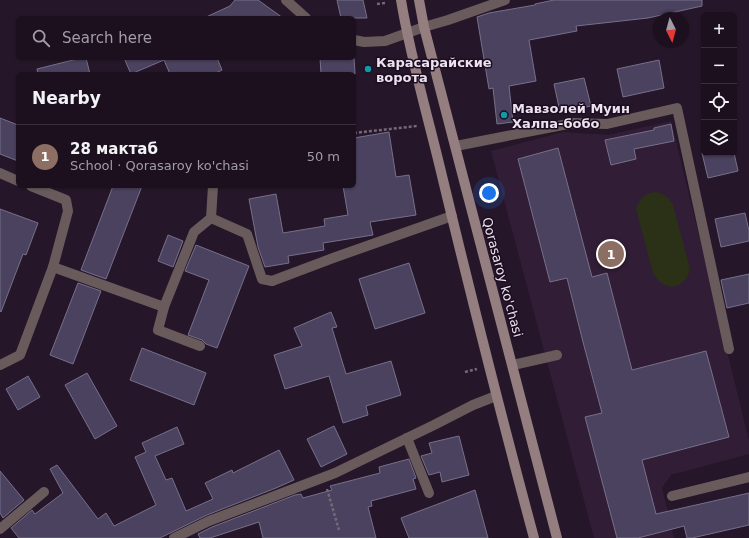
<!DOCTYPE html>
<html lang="en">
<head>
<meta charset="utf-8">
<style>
  body { margin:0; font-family:"DejaVu Sans",sans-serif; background:#251928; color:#f1f3f6 }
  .controls { position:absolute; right:12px; top:12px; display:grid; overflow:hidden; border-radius:6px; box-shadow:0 1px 3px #0004 }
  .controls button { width:36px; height:36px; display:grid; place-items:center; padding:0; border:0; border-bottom:1px solid #3a303d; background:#1c101f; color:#f1f3f6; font:20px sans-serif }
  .compass { position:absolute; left:653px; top:12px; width:36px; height:36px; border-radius:50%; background:#1c101f; box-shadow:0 1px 3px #0004; rotate:174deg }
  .you { position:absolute; left:489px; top:193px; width:14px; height:14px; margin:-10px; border:3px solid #fff; border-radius:50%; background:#1a73e8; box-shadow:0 0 0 6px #1a73e833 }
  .badge { display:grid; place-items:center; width:26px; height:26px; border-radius:50%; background:#8c9099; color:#fff; font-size:13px; font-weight:700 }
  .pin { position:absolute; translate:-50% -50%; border:2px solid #fff; box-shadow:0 1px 4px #0006 }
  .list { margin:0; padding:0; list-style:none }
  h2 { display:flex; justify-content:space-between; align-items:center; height:52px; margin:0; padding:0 16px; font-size:17px }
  h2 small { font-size:13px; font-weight:400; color:#a09da4 }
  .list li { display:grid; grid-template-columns:26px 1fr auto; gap:12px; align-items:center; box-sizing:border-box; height:64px; padding:0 16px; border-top:1px solid #3a303d }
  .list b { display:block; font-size:15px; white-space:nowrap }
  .list p { margin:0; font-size:13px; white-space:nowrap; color:#a09da4 }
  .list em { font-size:13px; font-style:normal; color:#a09da4 }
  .icon { flex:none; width:22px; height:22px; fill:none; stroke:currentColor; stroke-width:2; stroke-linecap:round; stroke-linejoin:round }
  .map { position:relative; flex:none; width:749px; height:538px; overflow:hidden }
  .search { position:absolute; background:#1c101f; box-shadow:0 1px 3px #0004; left:16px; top:16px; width:340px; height:44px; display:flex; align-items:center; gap:10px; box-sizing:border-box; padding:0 14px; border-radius:6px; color:#a09da4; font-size:15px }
  .panel { position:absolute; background:#1c101f; box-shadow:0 1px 3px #0004; left:16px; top:72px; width:340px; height:116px; border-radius:6px }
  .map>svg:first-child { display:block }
</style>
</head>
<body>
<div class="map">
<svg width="749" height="538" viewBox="0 0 749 538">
  <rect width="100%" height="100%" fill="#261629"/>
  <path fill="#321d36" d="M671 121 749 441V454L671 475 662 488 674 538H594L491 151 563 132 608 135Z"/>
  <path fill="#2a3116" d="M657 192C665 195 669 198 673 205L690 269C685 291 663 292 653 273L636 209C640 197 645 193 657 192Z"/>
  <g fill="#4a425e" stroke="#77708b">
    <path d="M235 0H258L283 18H204L230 6Z"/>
    <path d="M337 0H363L367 18H341Z"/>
    <path d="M554 0H702V6L648 18 576 26 577 31 529 40 536 81 509 86 513 122 497 124 493 88 489 89 477 17 489 13 535 5V4Z"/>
    <path d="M81 58H86L90 74H38L37 69Z"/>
    <path d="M124 58H217L222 70 214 74H170L164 60 131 74Z"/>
    <path d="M320 58H354L355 74H321Z"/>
    <path d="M659 60 664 88 623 97 617 69Z"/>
    <path d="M584 78 591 106 560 112 554 84Z"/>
    <path d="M0 118 18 125V161L0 154Z"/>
    <path d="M671 124 674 141 634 149 636 159 611 165 605 140 654 130V128Z"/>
    <path d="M389 132 396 177 409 175 416 215 370 222 373 235 323 243 324 250 288 256 289 263 265 267 258 247 249 199 276 194 283 233 325 226 324 219 348 215 343 186H354V138Z"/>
    <path d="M558 148 592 277 607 273 632 370 706 351 729 437 642 460 656 514 749 493V525L692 538H687L684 526 638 538H617L585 417 602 413 583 342 567 278 550 282 518 159Z"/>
    <path d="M702 153H734L738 171 708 178Z"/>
    <path d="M113 186H142L106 279 81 270Z"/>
    <path d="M0 209 38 223 26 255 23 254 1 312 0 311Z"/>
    <path d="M745 213 749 231V241L721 247 715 219Z"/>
    <path d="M168 235 183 241 173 267 158 261Z"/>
    <path d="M196 245 249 266 217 348 206 344 202 340 188 335 209 280 185 271Z"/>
    <path d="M409 263 425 313 375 329 359 279Z"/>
    <path d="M749 274V303L727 308 721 280Z"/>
    <path d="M78 283 101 291 73 364 50 355Z"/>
    <path d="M331 312 337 327 332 328 346 374 391 361 401 395 366 406 368 415 343 423 329 376 285 389 274 355 302 346 294 328Z"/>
    <path d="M142 348 206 373 194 405 130 380Z"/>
    <path d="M87 373 117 426 95 439 65 385Z"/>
    <path d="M28 376 40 397 18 410 6 389Z"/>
    <path d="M334 426 347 454 321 467 307 439Z"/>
    <path d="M177 427 184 444 155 456 166 480 172 478 186 511 213 499 205 483 232 470 233 473 279 450 294 480 276 488 207 515 160 538H19L11 528 32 510 35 514 63 493 50 469 57 465 98 519 106 513 114 526 156 505 135 457 146 452 142 443Z"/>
    <path d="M459 436 469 475 442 482 440 472 429 475 421 456 432 453 429 443Z"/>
    <path d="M409 459 416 478 413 479 416 489 371 501 372 506 368 507 376 538H263L259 522 210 538H200L198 534 212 527 295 495 301 494 303 498 332 490 330 486 380 473 379 467Z"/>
    <path d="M0 471 24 500 3 518 0 513Z"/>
    <path d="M475 490 488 538H409L401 518Z"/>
  </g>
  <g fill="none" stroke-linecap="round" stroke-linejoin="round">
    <g stroke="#766878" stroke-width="2.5" stroke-dasharray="3 2" stroke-linecap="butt">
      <path d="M377 4 385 3"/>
      <path d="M354 133 417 126"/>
      <path d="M465 372 477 369"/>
      <path d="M327 489 339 530"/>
    </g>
    <g stroke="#695b5b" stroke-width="10">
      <path d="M211 218 213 186"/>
      <path d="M53 267 164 307"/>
      <path d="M200 346 158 330 164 307 194 232 211 218 247 234 262 279 272 281"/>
      <path d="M513 365 557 355"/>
      <path d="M407 438 429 493"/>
      <path d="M672 496 749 477"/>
      <path d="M0 529 44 492"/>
    </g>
    <g stroke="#695b5b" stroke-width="10">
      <path d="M286 0 306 18"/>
      <path d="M354 40 364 42 385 41 424 27 448 20 505 0"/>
      <path d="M456 146 573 123 607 124 677 108 729 349"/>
      <path d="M0 173 18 181"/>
      <path d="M272 281 333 258 452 216"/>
      <path d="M0 365 20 355 53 267 68 211 66 200 31 186"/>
      <path d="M174 538 209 521 335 473 434 425 473 405 496 396"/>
    </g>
    <g stroke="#957e7f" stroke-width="10">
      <path d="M401 0C411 61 429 120 443 180 472 300 502 419 534 538"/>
      <path d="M419 0 424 27 557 538"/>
    </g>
  </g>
  <g fill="#0f9aa8" stroke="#1c0d20" stroke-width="1.5">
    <circle cx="368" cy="69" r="4"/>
    <circle cx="504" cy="115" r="4"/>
  </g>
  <g text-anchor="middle" stroke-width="3" stroke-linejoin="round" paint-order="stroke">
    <g font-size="13" font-weight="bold" fill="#ede2ef" stroke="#1c0d20" text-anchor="start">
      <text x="376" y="67">Карасарайские<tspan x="376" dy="15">ворота</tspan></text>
      <text x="512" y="113">Мавзолей Муин<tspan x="512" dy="15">Халпа-бобо</tspan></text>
    </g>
    <g font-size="13" fill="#ede2ef" stroke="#1c0d20">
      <text transform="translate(503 277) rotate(75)" y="5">Qorasaroy ko'chasi</text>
    </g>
  </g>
</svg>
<div class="controls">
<button>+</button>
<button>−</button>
<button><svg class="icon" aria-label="locate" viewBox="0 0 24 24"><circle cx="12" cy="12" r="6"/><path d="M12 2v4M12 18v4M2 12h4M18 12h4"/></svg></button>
<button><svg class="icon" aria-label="layers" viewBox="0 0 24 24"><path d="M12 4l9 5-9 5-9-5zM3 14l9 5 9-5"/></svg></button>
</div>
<svg class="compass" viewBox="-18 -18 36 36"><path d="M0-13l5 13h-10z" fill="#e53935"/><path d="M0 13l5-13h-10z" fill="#a09da4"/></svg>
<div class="you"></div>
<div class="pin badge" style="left:611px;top:254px;background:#8d6e63">1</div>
<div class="search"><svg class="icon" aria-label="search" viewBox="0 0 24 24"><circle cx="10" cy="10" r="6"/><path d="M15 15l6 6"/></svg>Search here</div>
<section class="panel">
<h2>Nearby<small></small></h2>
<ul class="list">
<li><span class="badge" style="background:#8d6e63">1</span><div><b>28 мактаб</b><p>School · Qorasaroy ko'chasi</p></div><em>50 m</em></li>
</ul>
</section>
</div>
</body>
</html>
